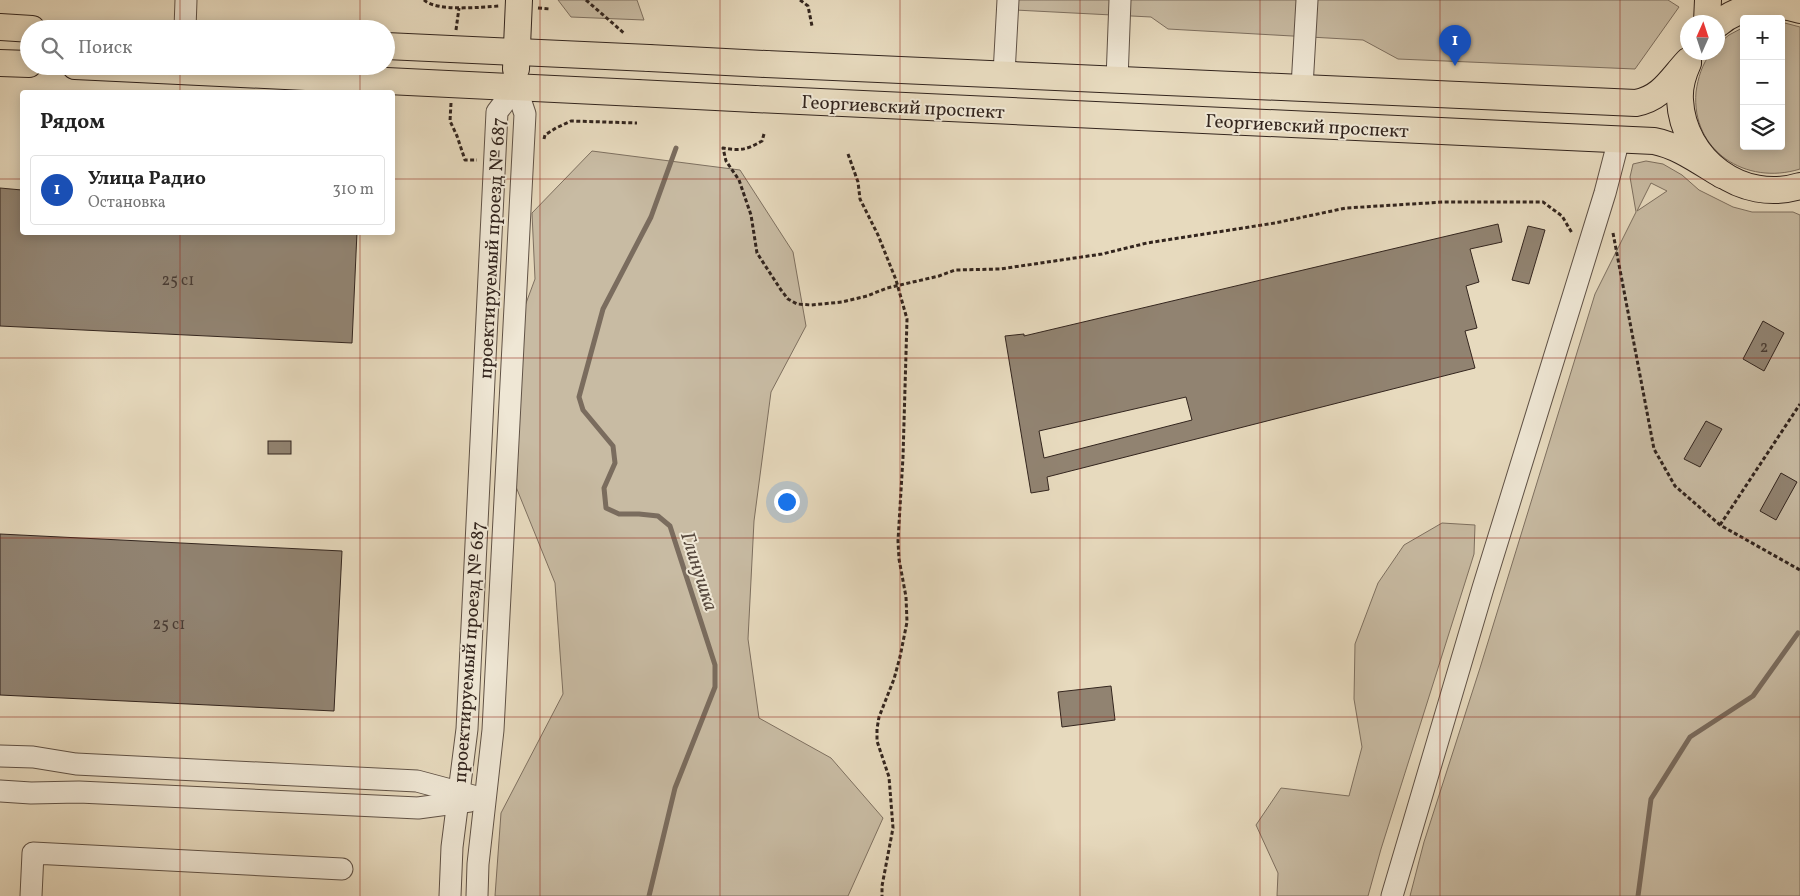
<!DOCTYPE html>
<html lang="ru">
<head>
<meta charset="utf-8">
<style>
  body { margin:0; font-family:Vollkorn,serif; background:#f2f2f2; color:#222 }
  .controls { position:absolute; right:15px; top:15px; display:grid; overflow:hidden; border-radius:5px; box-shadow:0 2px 12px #0003 }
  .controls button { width:45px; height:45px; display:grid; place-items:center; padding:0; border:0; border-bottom:1px solid #e0e0e0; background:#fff; color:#222; font:25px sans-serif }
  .compass { position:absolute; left:1680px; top:15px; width:45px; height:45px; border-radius:50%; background:#fff; box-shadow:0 2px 12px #0003; rotate:3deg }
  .you { position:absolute; left:786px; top:501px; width:18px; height:18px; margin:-12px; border:4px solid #fff; border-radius:50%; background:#1a73e8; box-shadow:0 0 0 8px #1a73e833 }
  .badge { display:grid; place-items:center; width:32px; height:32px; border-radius:50%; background:#111827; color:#fff; font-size:16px; font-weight:700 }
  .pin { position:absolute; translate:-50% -41px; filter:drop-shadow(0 1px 2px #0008) }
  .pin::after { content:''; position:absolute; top:26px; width:18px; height:15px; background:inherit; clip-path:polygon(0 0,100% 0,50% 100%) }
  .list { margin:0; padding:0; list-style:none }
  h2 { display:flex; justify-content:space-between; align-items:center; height:65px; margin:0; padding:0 20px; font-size:21px }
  h2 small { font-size:16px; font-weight:400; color:#767676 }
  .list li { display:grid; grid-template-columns:32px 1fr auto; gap:15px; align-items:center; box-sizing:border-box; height:70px; margin:0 10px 10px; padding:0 10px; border:1px solid #e0e0e0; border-radius:5px }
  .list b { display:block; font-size:19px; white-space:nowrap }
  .list p { margin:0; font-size:16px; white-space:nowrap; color:#767676 }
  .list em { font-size:16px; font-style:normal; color:#767676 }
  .icon { flex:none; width:28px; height:28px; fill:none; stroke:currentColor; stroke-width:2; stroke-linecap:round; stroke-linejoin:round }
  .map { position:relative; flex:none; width:1800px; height:896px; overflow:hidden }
  .search { position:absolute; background:#fff; box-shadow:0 2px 12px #0003; left:20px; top:20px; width:375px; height:55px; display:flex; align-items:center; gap:12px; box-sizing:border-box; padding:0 18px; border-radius:28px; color:#767676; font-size:19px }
  .panel { position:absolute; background:#fff; box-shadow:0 2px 12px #0003; left:20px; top:90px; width:375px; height:145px; border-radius:5px }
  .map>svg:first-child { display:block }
</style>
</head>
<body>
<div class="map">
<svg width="1800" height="896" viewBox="0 0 1800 896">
  <rect width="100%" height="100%" fill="#e7dabe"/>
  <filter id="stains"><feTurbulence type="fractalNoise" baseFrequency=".004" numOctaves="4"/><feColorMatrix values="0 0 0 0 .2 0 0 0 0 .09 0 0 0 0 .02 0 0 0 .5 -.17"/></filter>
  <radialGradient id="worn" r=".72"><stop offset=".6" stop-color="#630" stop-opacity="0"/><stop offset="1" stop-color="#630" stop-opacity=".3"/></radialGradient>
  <g fill="#c8bba3" stroke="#7e7060" fill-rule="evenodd">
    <path d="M558 0H637L644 20 571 17Z"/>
    <path d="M1016 0H1668L1679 7 1635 69 1398 59 1363 40 1168 29 1151 17 1015 10Z"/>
    <path d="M1781 22 1800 27V169C1746 186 1691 151 1696 92 1698 78 1702 64 1711 53L1718 52V44L1729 35 1744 27V146H1781Z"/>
    <path d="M592 151 740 170 793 252 806 326 771 392 754 521 748 639 759 718 831 758 883 818 848 896H495L501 813 563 694 555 583 512 477 519 322 535 279 532 213Z"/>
    <path d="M1646 161 1663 164 1682 175 1699 190 1733 207 1752 212H1793L1800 215V896H1410L1424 842 1480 668 1595 294 1636 212 1630 177 1633 164ZM1651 183 1667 191 1637 211Z"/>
    <path d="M1442 523 1475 525 1474 554 1381 849 1368 896H1277L1278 873 1256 825 1281 788 1349 796 1362 747 1354 699 1355 644 1378 583 1404 545Z"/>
  </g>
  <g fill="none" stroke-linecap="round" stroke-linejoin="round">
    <g stroke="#7a6c5e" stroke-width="5">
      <path d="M649 896 675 788 715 687V665L670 526 658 516 639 514H619L606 508 604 488 615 463 613 446 583 410 579 397 603 309 651 217 676 148"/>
      <path d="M1638 896 1651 799 1690 737 1753 696 1798 633"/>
    </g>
  </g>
  <g fill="#918371" stroke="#33251e" fill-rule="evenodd">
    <path d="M0 188 22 190V232H357L352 343 0 326Z"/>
    <path d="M1498 224 1502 242 1470 249 1479 282 1466 286 1477 328 1465 331 1475 368 1047 477 1049 490 1031 493 1005 336 1024 334V336ZM1186 397 1192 420 1044 458 1039 431Z"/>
    <path d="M1528 226 1545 230 1529 284 1512 280Z"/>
    <path d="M1763 321 1784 333 1764 371 1743 359Z"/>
    <path d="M1706 421 1722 429 1700 467 1684 459Z"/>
    <rect x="268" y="441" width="23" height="13"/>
    <path d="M1781 473 1797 482 1776 520 1760 511Z"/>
    <path d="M0 534 342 551 334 711 0 695Z"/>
    <path d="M1111 686 1115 720 1062 727 1058 692Z"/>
  </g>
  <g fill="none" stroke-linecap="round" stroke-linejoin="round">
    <g stroke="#605246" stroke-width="23">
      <g id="minor">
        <path d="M185 29 186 0"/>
        <path d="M1004 74 1008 0"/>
        <path d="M1117 80 1120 0"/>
        <path d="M1302 87 1307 0"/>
        <path d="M0 756 33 757 76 764 417 781 473 796"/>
        <path d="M0 791 31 793 79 792 418 808 470 801"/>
        <path d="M31 896 33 853 342 869"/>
        <path d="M450 896 452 847 467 729 497 112 516 87"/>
        <path d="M477 896 478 864 493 730 525 114 516 87"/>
        <path d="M1392 896 1483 588 1605 193 1619 139"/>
      </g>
    </g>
    <g stroke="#33251e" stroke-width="28">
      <g id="major">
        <path d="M1707 22 1708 0"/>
        <path d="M1718 24C1740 5 1773 1 1800 10"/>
        <path d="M0 27 32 29"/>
        <path d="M386 46 649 58"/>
        <path d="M0 63 29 64"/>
        <path d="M1688 63C1683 74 1679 87 1680 100 1683 160 1742 204 1800 186"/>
        <path d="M766 64 1636 103C1662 98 1671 79 1688 61"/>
        <path d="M75 66 637 93"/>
        <path d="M516 69 519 0"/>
        <path d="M755 99 1654 141C1679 146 1700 162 1722 175"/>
      </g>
    </g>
    <g stroke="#33251e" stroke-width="3" stroke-dasharray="4 2.5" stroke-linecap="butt">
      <path d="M424 0C437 12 482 7 500 6"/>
      <path d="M586 0 625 34"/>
      <path d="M800 0 808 6 812 26"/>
      <path d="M538 8 550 9"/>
      <path d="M456 30 459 8"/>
      <path d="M451 103 450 121 457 136 465 160H477"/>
      <path d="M764 134 762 141C746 150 740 151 723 148L726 161 739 180 751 215 757 253 781 290 788 299 797 304 811 305 842 302 867 296 887 288 939 276 955 270 1000 269 1102 254 1147 243 1275 223 1346 208 1444 202H1543L1562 216 1572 233"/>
      <path d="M544 139 545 135 556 128 571 121 637 123"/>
      <path d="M848 154 858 182 860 199 878 235 896 280 907 319 903 457 898 541 899 559 906 597 907 622 900 657 894 679 879 717 877 729V741L889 777 893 828 882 886V896"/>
      <path d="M1613 233 1654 449 1675 486 1720 525 1800 570"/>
      <path d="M1720 525 1800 404"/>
    </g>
    <use href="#minor" stroke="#efe7d5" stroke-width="21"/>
    <use href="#major" stroke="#e7dabe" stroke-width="26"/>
    <g stroke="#33251e" stroke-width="28" stroke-linecap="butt">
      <g id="major-bridge">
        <path d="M649 58 766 64"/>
        <path d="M637 93 755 99"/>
      </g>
    </g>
    <use href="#major-bridge" stroke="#e7dabe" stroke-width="26"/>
  </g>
  <path fill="none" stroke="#8f2418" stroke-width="1" stroke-opacity="0.55" d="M180 0V29M360 0V29M540 0V896M720 0V896M900 0V896M1080 0V896M1260 0V896M1440 0V896M1620 0V896M180 66V92M360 66V92M0 179H22M392 179H1800M180 232V896M360 232V896M0 358H1800M0 538H1800M0 717H1800"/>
  <g text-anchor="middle" stroke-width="4" stroke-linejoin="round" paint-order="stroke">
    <g font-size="16" fill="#4a3c33">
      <text x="178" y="285">25 с1</text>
      <text x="1764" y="352">2</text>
      <text x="169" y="629">25 с1</text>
    </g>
    <g font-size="19" fill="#33251e" stroke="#efe7d5">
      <text transform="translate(903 106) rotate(3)" y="7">Георгиевский проспект</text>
      <text transform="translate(1307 125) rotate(3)" y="7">Георгиевский проспект</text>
      <text transform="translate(491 248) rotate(-87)" y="7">проектируемый проезд № 687</text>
      <text transform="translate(468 652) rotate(-86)" y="7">проектируемый проезд № 687</text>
    </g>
    <g font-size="20" font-style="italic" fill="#57493e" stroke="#efe7d5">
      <text transform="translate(700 571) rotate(72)" y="7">Глинушка</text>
    </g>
  </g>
  <rect width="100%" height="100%" filter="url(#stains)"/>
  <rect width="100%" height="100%" fill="url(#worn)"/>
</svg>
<div class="controls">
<button>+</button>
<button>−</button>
<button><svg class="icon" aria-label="layers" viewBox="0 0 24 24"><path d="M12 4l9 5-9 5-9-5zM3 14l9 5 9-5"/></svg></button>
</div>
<svg class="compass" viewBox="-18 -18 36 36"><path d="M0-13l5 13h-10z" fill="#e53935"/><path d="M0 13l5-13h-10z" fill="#767676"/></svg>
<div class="you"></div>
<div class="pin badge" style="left:1455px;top:66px;background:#1a4fb4">1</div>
<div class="search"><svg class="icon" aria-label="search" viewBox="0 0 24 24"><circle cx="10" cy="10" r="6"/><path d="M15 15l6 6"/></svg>Поиск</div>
<section class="panel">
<h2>Рядом<small></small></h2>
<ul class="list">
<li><span class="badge" style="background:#1a4fb4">1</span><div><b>Улица Радио</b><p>Остановка</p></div><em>310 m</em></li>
</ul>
</section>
</div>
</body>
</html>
